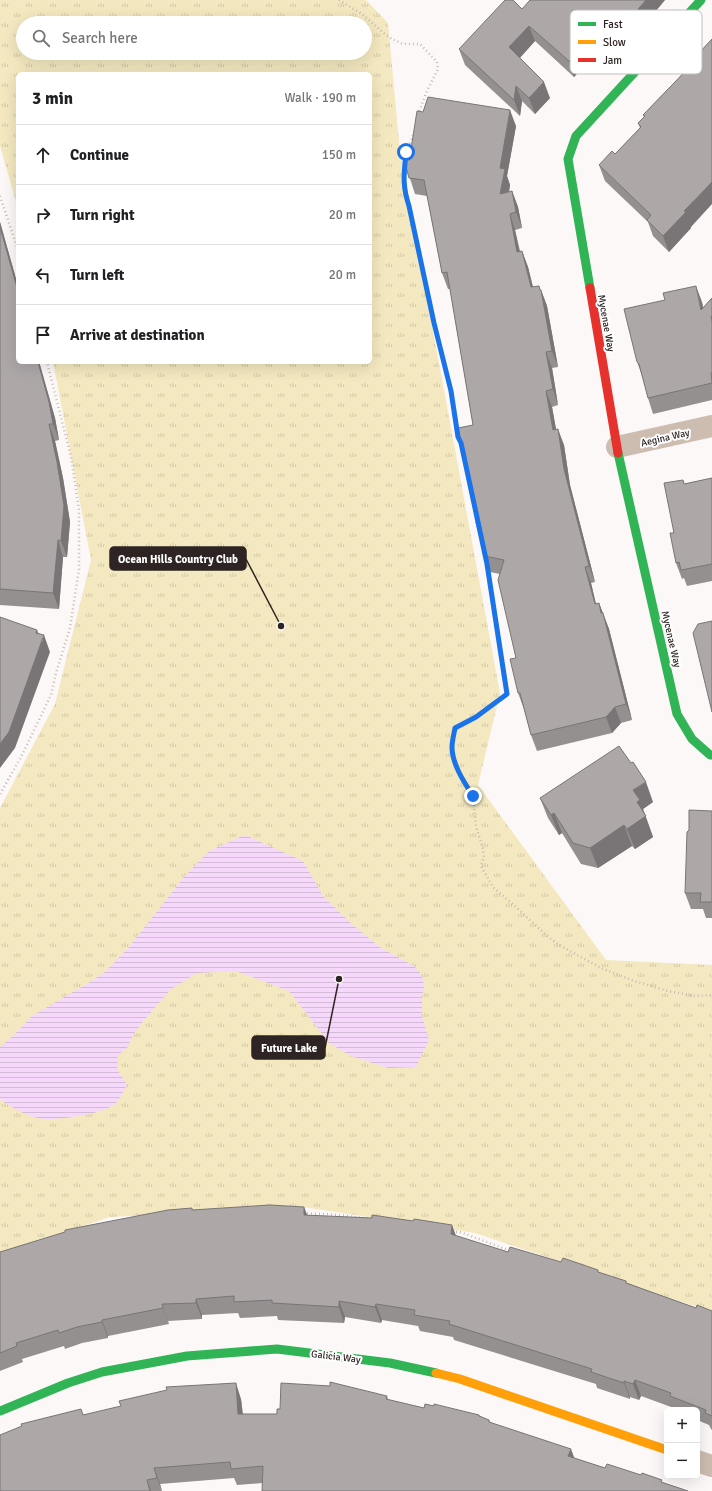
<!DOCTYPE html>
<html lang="en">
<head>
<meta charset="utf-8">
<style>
  body { margin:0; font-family:Signika,sans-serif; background:#f2f2f2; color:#202124 }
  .controls { position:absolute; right:12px; bottom:12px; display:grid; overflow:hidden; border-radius:6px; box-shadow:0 4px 16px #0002 }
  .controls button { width:36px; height:36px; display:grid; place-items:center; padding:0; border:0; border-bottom:1px solid #e0e0e0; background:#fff; color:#202124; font:20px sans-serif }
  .stop { position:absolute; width:12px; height:12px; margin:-9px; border:3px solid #1a73e8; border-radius:50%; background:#fff }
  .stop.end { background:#1a73e8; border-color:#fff; box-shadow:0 1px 4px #0008 }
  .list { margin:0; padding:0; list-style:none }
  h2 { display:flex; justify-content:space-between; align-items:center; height:52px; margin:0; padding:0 16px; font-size:17px }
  h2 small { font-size:13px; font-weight:400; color:#757577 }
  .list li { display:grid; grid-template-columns:26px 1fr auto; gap:12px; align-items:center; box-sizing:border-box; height:60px; padding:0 16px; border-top:1px solid #e0e0e0 }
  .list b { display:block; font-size:15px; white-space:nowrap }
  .list em { font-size:13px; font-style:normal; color:#757577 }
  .icon { flex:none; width:22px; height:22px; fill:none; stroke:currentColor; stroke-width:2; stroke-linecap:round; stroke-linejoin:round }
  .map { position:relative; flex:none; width:712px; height:1491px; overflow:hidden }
  .search { position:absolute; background:#fff; box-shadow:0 4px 16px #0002; left:16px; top:16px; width:356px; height:44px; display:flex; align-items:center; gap:10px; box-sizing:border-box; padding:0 14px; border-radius:22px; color:#757577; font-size:15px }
  .panel { position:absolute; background:#fff; box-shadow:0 4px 16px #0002; left:16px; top:72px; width:356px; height:292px; border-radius:6px }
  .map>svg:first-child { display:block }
</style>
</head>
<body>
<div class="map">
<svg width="712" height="1491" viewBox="0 0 712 1491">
  <defs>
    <pattern id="grass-tufts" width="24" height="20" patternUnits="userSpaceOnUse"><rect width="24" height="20" fill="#f3e8bf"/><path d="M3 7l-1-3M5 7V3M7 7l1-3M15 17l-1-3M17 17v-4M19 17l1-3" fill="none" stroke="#d1c7a4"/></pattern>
    <pattern id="water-rules" width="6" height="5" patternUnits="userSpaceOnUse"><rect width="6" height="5" fill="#f6d9fa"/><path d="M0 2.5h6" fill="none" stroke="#d3bad6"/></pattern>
  </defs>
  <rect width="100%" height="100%" fill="#fcf8f7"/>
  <path fill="url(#grass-tufts)" fill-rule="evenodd" d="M0 0H366L388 23 400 152 500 693 478 785 606 960 712 965V1312L475 1233 303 1207 110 1217 0 1254V808L55 704 91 560 53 362H370V74H18V209L0 146ZM23 23H365V53H23Z"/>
  <path fill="url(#water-rules)" d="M245 835 303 861 323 896 354 926 381 948 414 966 422 975 424 986 422 998V1016L429 1040 416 1067 388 1068 351 1056 329 1043 289 991 236 971 197 973 170 990 141 1024 133 1035 127 1048 118 1055 117 1069 127 1085C124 1090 119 1101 114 1105 100 1114 61 1120 45 1119 29 1118 12 1108 0 1099V1047L14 1035 32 1016 90 982 105 972 129 947 183 878 209 851Z"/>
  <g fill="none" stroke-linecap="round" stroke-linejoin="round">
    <g stroke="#c5bbb2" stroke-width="2.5" stroke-dasharray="1 3" stroke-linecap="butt">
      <path d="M339 0 362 14 386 35 392 39 403 44H420L437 62 438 69 427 91 418 114"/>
      <path d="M407 151 414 133"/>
      <path d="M405 162C403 178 404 190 409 206L434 323 451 391 458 437 461 443 477 524"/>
      <path d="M0 196 18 250"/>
      <path d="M485 556 497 623 507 694 476 717 455 728 452 747 455 762 462 778 473 796 476 826 483 849 484 857 481 866 493 887 516 907 547 936 559 945 601 968 634 981 668 991 695 996 712 995"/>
      <path d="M0 794 21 757 51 695 56 673 70 628 79 569V510L71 457 47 362"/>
      <path d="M303 1213 341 1215 362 1218H374"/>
      <path d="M138 1216 151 1214"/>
      <path d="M452 1232H460L511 1251"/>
    </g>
    <g stroke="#cdbdb0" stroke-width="22">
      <path d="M617 447 712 426"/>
      <path d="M697 1461 712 1466"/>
    </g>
    <g stroke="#30b455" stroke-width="9">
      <path d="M590 288 568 159 576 136 701 0"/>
      <path d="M618 453 677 714 692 739 710 755H712"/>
      <path d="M0 1411 68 1383 102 1372 187 1356 277 1349 390 1363 436 1373"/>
    </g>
    <path stroke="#ff9f0a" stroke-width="9" d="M436 1373 460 1379 667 1450"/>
    <path stroke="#e5322d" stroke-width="9" d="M590 288 618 453"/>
  </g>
  <g fill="#959090">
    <path d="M665 0 639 31 635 27 609 54 611 58 598 71 588 62 574 77 535 41 520 58 550 98 535 114 522 101 520 116 465 65 459 49 522 9Z"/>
    <path d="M712 39 691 227V228L669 252 653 236 648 222 605 181 599 165 615 154 640 128 638 123 644 117 643 115 700 56 699 53Z"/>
    <path d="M423 112 516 126 507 176 510 185 509 192 512 191 518 207 522 228 515 230 520 251H522L528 267 533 287 539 286 540 290H541L547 306 558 367 552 368 558 405 552 407 556 429 564 445 570 485 595 582 591 583 596 604 599 603 609 629 632 720 621 723 612 733 537 751 531 735 524 709 518 693 516 658 500 574 490 572 485 556 468 469 465 463 473 425 450 289H448L442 273 427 196 415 194 405 163 411 149Z"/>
    <path d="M0 222 55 418 59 440 55 441 63 478 70 522 67 557H63L59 609 0 605Z"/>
    <path d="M712 298V400L653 414 648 398 643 378 637 362 702 302 703 308Z"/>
    <path d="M712 478V581L687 586 684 578 682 579 676 563 674 533 683 480 684 484Z"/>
    <path d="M540 798 653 802 643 809 653 837 635 849 632 846 598 868 581 864 562 833 559 835 548 818Z"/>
    <path d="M712 811V918H706L703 909H691L685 893Z"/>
    <path d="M304 1207 307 1215 456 1236 508 1252 599 1273 626 1281 627 1283 696 1308 712 1311V1430L711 1429 709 1425 697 1420V1410H675L674 1408 641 1396 639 1400 630 1397V1399L597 1388 596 1384 454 1340 453 1337 420 1331 418 1326 382 1320 381 1323 345 1317 344 1323 278 1320 277 1316 240 1318 238 1313 202 1315V1319L168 1321 169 1324 108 1336V1338L82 1343 65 1349 64 1346 22 1359 23 1362 0 1371V1252L193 1210Z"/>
    <path d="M387 1396 388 1400 424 1408 434 1406 479 1415 480 1416 489 1420 490 1422 574 1458 605 1468 662 1480 262 1483 237 1485 234 1478 160 1484 162 1491H0L84 1415 241 1399 243 1414H277L280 1409Z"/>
  </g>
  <g fill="#797576">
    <path d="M646 0H665L639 31 633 15Z"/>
    <path d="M629 11 635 27 609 54 611 58 598 71 593 56 603 39Z"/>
    <path d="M529 26 535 41 515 63 509 47Z"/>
    <path d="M583 46 588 62 574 77 569 61Z"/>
    <path d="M544 82 550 98 535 114 529 98Z"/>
    <path d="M516 86 522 101 520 116 514 100Z"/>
    <path d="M510 110 516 126 507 176 510 185 506 210 500 194V168Z"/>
    <path d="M712 182V204L691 227V228L669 252 663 236 684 211Z"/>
    <path d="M512 191 518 207 522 228 516 212Z"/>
    <path d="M510 214 515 230 523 268 517 252Z"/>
    <path d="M0 222 18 286V291L0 227Z"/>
    <path d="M522 251 528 267 537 304 531 287Z"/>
    <path d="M539 286 542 295 541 290 547 306 558 367 552 351Z"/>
    <path d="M696 286 702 302 707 327 701 310Z"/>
    <path d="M546 352 552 368 558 405 553 389Z"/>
    <path d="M38 362H39L55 418 59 440 53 424Z"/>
    <path d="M546 391 552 407 559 446 553 430Z"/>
    <path d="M49 424 55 441 63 478 70 522 67 557 61 541Z"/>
    <path d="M558 429 564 445 570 485 595 582 589 566 564 469Z"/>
    <path d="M58 540 63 557 59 609 53 593Z"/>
    <path d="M585 567 591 583 600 621 595 604Z"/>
    <path d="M599 603 609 629 632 720 626 704 601 613Z"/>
    <path d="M37 630 42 642 44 635 50 652 15 748 0 768V744Z"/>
    <path d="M615 707 621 723 612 733 606 717Z"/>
    <path d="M646 782 653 802 643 809 653 837 635 849 627 829 633 790Z"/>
    <path d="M554 813 562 833 559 835 551 815Z"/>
    <path d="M624 825 632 846 598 868 590 848Z"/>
    <path d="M304 1207 310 1223 304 1215Z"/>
    <path d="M452 1225 458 1241 451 1234Z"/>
    <path d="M196 1299 202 1315V1319L196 1303Z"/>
    <path d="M339 1301 345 1317 344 1323 339 1307Z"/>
    <path d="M162 1304 168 1321 169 1324 163 1308Z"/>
    <path d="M376 1304 382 1320 381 1323 375 1307Z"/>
    <path d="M102 1320 108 1336V1338L102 1322Z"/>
    <path d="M635 1380 641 1396 639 1400 633 1384Z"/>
    <path d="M624 1381 630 1397V1399L624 1383Z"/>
    <path d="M236 1383 241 1399 244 1430 238 1414Z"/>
    <path d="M571 1449 577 1465 568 1456Z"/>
    <path d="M154 1468 160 1484 162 1491 157 1478Z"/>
    <path d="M147 1480 151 1491H150Z"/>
  </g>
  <g fill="#ada7a8" stroke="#797576">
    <path d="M505 0H513L522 9 530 0H646L633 15 629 11 603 39 605 42 593 56 583 46 569 61 529 26 509 47 544 82 529 98 516 86 514 100 459 49Z"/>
    <path d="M712 39V182L684 211 686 212 663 236 647 220 651 215 599 165 612 151 615 154 641 127 638 123 645 116 643 115 701 55 699 53Z"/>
    <path d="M428 97 510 110 500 168 505 169 500 194 512 191 516 212 510 214 517 252 522 251 531 287 539 286 540 290H541L552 351 546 352 553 389 546 391 553 430 558 429 564 469 589 566 585 567 595 604 599 603 601 613H603L626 704 615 707 606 717 531 735 520 693H518L510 659 516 658 498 580 504 560 485 556 476 522H478L466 463H465L458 428 473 425 447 272 442 273 424 180 409 178 405 163 407 149H411L417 111 423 112Z"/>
    <path d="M0 227 18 291V362H38L49 402 53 424H49L57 462 64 506 61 541 58 540 53 593 0 589Z"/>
    <path d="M696 286 701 310 712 298V317L711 316 712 322V373H711L712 383 648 398 639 364 637 362 624 309 665 300 663 293Z"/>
    <path d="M712 478V564L681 570 679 562 676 563 670 533H674L664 483 683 480 684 484Z"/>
    <path d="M0 617 37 630 36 633 44 635 9 732 0 744Z"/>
    <path d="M712 621V712L693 633 698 624Z"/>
    <path d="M619 746 631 763 633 762 646 782 633 790 640 800 637 802 646 816 627 829 624 825 590 848 573 843 554 813 551 815 540 798Z"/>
    <path d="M689 810 712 811V902H700L701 893H685L687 832 689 830Z"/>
    <path d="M270 1205 304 1207V1215L372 1218V1215L413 1221 414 1219 452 1225 451 1234 508 1252 510 1247 561 1262 563 1258 598 1270V1272L626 1281V1283L696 1308 697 1305 712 1311V1416L705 1413 706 1410 670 1396 671 1393 635 1380 633 1384 624 1381V1383L591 1372 592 1369 449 1324 450 1321 414 1315 415 1310 376 1304 375 1307 339 1301V1307L272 1303V1300L234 1302V1296L196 1299V1303L162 1304 163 1308 102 1320V1322L77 1327 59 1333 58 1330 16 1343 17 1346 0 1353V1252L65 1232V1230L168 1210 192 1208V1210Z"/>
    <path d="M330 1382 387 1396 386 1399 424 1408 425 1404 434 1406V1404L479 1415V1416L489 1420V1422L571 1449 568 1456 605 1468 607 1464 641 1475 642 1473 662 1480 661 1482 688 1491H262L263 1466 231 1469 230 1462 154 1468 157 1478 147 1480 150 1491H0V1435L22 1426 21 1424 81 1409 83 1415 121 1406 119 1401 167 1390 166 1387 236 1383 238 1414H277V1409H280L281 1383 330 1386Z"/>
  </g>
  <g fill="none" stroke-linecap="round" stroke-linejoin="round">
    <path stroke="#1a73e8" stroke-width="5" d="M406 152C404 174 402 185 409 206L434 323 451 391 458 437 461 443 487 564 507 694 476 717 455 728C454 734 452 741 452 747 452 764 464 782 473 796"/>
  </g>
  <g text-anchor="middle" stroke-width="4" stroke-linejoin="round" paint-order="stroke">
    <g font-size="10" fill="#2e2423" stroke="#fff">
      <text transform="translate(607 323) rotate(80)" y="4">Mycenae Way</text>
      <text transform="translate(665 437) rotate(-13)" y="4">Aegina Way</text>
      <text transform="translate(672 639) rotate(77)" y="4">Mycenae Way</text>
      <text transform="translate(336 1356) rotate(7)" y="4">Galicia Way</text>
    </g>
  </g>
  <rect x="570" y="10" width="132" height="64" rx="6" fill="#fff" stroke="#c0bdbd" stroke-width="1"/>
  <rect x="578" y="22" width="18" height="4" fill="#30b455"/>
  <rect x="578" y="40" width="18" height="4" fill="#ff9f0a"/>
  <rect x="578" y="58" width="18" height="4" fill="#e5322d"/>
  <g font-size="11" fill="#2e2423">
    <text x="603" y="28">Fast</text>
    <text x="603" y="46">Slow</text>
    <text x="603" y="64">Jam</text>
  </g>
  <path fill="none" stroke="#2e2423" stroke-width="1.5" d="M281 626L246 559M339 979L325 1048"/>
  <g fill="#2e2423" stroke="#fff" stroke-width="1.5">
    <circle cx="281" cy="626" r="4"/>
    <circle cx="339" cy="979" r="4"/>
  </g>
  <g fill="#2e2423" stroke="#2e2423" stroke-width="1.5">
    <rect x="110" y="547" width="136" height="23" rx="4"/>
    <rect x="252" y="1036" width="73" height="23" rx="4"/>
  </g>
  <g font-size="11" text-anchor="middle" font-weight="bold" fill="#fff">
    <text x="178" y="563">Ocean Hills Country Club</text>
    <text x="289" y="1052">Future Lake</text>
  </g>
</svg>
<div class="controls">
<button>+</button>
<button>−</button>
</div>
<div class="stop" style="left:406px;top:152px"></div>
<div class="stop end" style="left:473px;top:796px"></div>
<div class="search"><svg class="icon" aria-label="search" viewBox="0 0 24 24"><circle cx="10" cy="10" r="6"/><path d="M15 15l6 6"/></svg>Search here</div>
<section class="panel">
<h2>3 min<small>Walk · 190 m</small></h2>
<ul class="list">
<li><svg class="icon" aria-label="ahead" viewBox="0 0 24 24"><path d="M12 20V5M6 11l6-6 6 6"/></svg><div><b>Continue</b></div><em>150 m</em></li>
<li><svg class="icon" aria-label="right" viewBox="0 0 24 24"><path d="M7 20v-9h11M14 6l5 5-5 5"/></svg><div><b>Turn right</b></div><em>20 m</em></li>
<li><svg class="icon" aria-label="left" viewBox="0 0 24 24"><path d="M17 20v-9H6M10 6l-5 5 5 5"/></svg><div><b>Turn left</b></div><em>20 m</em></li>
<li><svg class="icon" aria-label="arrive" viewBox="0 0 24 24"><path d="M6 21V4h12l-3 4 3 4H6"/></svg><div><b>Arrive at destination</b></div></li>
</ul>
</section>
</div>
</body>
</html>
